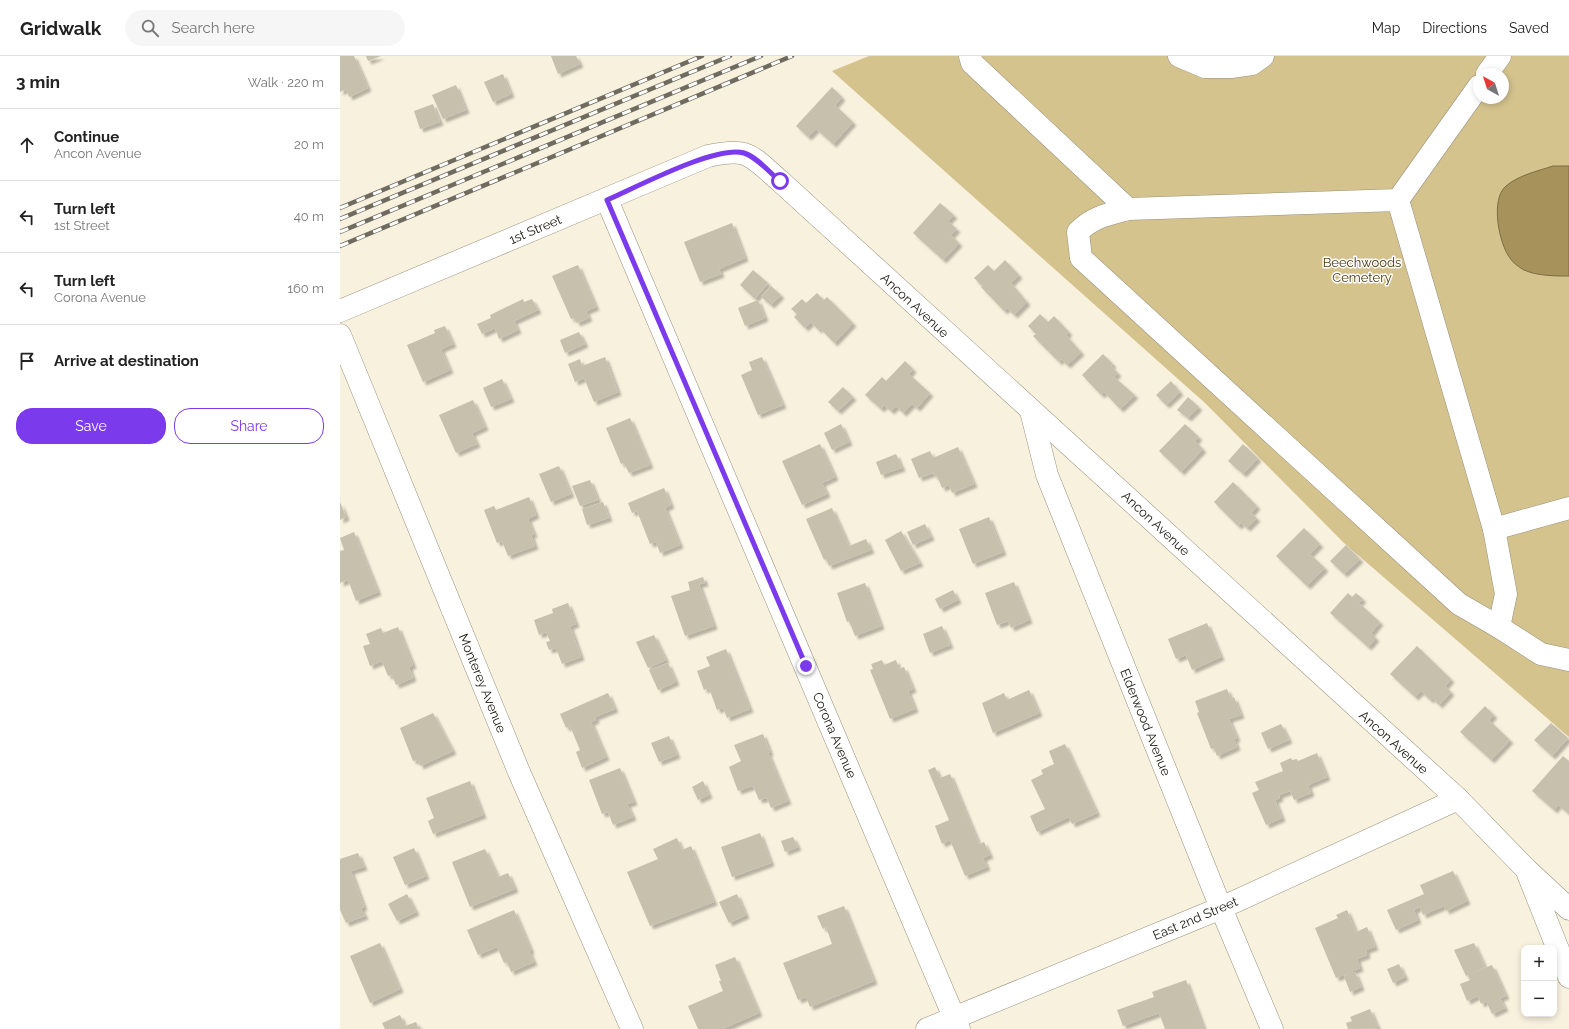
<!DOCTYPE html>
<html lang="en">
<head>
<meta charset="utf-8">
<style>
  body { margin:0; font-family:Raleway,sans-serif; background:#f6f6f6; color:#222 }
  .controls { position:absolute; right:12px; bottom:12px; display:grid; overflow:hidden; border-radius:8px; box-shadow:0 2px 6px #0003 }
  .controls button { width:36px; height:36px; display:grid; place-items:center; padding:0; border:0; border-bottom:1px solid #e0e0e0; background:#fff; color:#222; font:20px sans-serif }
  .compass { position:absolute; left:1133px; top:12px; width:36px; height:36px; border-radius:50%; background:#fff; box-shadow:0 2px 6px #0003; rotate:321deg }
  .stop { position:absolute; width:12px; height:12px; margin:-9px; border:3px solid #7c3aed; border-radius:50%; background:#fff }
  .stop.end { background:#7c3aed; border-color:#fff; box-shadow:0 1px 4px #0008 }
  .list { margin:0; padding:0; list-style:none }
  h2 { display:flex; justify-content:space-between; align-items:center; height:52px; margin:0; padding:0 16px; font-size:17px }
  h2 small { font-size:13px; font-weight:400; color:#767676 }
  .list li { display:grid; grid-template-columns:26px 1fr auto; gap:12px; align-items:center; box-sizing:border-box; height:72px; padding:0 16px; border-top:1px solid #e0e0e0 }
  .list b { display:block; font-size:15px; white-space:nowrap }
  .list p { margin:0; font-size:13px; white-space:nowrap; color:#767676 }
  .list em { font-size:13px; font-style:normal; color:#767676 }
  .actions { display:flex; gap:8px; padding:12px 16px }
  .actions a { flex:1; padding:9px 0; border:1px solid #7c3aed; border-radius:16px; text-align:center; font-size:14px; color:#7c3aed }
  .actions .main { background:#7c3aed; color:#fff }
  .icon { flex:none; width:22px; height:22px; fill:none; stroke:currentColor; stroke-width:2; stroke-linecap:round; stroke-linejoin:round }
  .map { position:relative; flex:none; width:1229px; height:973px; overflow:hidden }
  header { display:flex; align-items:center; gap:24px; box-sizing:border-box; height:56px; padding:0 20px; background:#fff; border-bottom:1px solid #e0e0e0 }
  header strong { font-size:19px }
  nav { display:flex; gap:22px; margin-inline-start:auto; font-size:14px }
  .search { width:280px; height:36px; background:#f6f6f6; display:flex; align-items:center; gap:10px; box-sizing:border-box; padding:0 14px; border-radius:22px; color:#767676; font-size:15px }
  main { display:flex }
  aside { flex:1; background:#fff }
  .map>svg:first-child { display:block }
</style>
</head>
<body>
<header>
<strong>Gridwalk</strong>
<div class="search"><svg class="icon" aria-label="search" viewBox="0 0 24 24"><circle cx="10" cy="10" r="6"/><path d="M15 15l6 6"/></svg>Search here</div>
<nav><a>Map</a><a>Directions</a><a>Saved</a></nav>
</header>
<main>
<aside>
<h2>3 min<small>Walk · 220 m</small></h2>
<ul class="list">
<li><svg class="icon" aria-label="ahead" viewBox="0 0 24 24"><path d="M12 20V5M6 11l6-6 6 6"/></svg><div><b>Continue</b><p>Ancon Avenue</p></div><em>20 m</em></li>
<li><svg class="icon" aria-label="left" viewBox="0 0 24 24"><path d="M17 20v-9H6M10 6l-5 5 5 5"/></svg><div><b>Turn left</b><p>1st Street</p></div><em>40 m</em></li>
<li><svg class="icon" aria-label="left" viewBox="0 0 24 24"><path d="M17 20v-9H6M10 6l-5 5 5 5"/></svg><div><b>Turn left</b><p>Corona Avenue</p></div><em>160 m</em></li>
<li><svg class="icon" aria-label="arrive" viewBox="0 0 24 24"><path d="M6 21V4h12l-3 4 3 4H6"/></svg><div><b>Arrive at destination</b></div></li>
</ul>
<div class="actions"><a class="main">Save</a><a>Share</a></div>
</aside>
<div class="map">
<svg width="1229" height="973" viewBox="0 0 1229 973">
  <defs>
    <filter id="shadow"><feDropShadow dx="3.5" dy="3.5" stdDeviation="1" flood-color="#0004"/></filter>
  </defs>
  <rect width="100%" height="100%" fill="#f8f1dd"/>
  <path fill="#d5c38e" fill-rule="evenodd" d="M529 0H1229V681L1004 487 865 347 492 15ZM1139 18H1163V42H1139Z"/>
  <path fill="#a6925a" stroke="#7c6d44" d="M1213 110H1229V220C1215 220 1197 220 1184 214 1180 212 1172 206 1170 202 1159 188 1150 143 1166 130 1179 119 1198 115 1213 110Z"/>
  <g fill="#c7c0ac" filter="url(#shadow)">
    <path d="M0 0H14L28 32 9 41 6 33 0 36Z"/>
    <path d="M26 0H41L28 5Z"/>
    <path d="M211 0H236L240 8 218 18Z"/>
    <path d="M163 18 171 38 153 46 144 26Z"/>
    <path d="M116 29 126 54 103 63 92 39Z"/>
    <path d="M492 31 502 41 495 49 513 66 493 88 476 73 468 81 456 70Z"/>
    <path d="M93 48 100 66 80 73 74 55Z"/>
    <path d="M600 147 614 159 608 165 617 173 611 179 619 187 603 204 573 177Z"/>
    <path d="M392 167 405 202 379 213 381 218 360 226 344 186Z"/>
    <path d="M665 204 679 219 671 227 687 246 674 259 667 252 664 255 641 231 642 230 634 222 648 209 654 215Z"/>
    <path d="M238 209 256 251 246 255 249 262 237 267 234 262 231 263 212 220Z"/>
    <path d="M413 214 428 227 415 243 400 229Z"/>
    <path d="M431 230 441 239 431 249 421 241Z"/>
    <path d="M477 237 484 244 487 241 513 267 494 287 480 272 478 274 471 266 465 272 454 261 457 258 451 253 462 243 466 247Z"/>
    <path d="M183 243 184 246 192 243 198 254 174 265 178 274 159 283 155 272 142 278 137 268 151 262 150 259Z"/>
    <path d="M418 244 425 262 405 270 398 252Z"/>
    <path d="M700 258 708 266 714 260 729 276 726 279 741 296 727 309 721 303 719 306 693 280 696 278 688 270Z"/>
    <path d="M105 270 113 288 101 293 110 314 83 326 67 289 95 277 94 274Z"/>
    <path d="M239 276 245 288 225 297 220 284Z"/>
    <path d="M763 298 773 308 771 310 778 317 774 321 795 339 780 353 764 336 761 339 742 319Z"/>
    <path d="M265 301 278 336 254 346 244 322 235 326 228 308 240 303 242 310Z"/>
    <path d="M422 301 443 349 418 359 401 319 412 314 409 306Z"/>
    <path d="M565 305 573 313 569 318 590 337 577 352 572 348 563 357 556 350 551 355 544 349 541 353 525 339 542 321 546 325Z"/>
    <path d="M162 323 171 343 151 351 143 332Z"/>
    <path d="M831 325 840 336 826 349 816 339Z"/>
    <path d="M503 331 513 341 498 355 488 346Z"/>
    <path d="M848 341 859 351 848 362 837 354Z"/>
    <path d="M133 344 145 371 132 377 137 388 116 397 99 359Z"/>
    <path d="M290 362 310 409 289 417 284 407 281 408 266 372Z"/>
    <path d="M501 368 509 386 492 394 484 377Z"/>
    <path d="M845 368 859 381 855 385 863 393 841 416 819 395Z"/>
    <path d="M480 388 495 421 482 427 487 438 462 449 442 405Z"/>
    <path d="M903 388 918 402 903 418 888 405Z"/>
    <path d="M618 391 634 428 612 437 609 429 602 432 597 420 595 421 593 417 579 422 571 403 590 395 593 402Z"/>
    <path d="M556 398 562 412 541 419 536 406Z"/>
    <path d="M219 410 231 438 211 446 199 418Z"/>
    <path d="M250 424 258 444 240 450 232 430Z"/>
    <path d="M893 426 917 450 911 457 917 462 907 472 901 467 898 470 874 446Z"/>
    <path d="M324 432 331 449 325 452 340 489 320 497 316 486 310 488 297 455 292 457 288 447Z"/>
    <path d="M189 441 196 459 188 463 194 478 191 479 195 490 168 500 162 485 157 487 144 454 154 450 156 454Z"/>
    <path d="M0 446 6 461 0 464Z"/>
    <path d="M263 446 269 462 247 469 242 453Z"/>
    <path d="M492 452 509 490 526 483 531 494 489 510 486 503 484 504 466 463Z"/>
    <path d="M649 461 663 496 633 508 619 473Z"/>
    <path d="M585 468 591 481 573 489 567 476Z"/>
    <path d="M964 472 980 488 970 498 985 512 967 530 936 500Z"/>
    <path d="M561 475 580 507 561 515 545 484Z"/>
    <path d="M14 476 38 536 16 545 8 524 0 527V495L4 494 0 482Z"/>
    <path d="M1006 489 1020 503 1004 518 990 505Z"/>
    <path d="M363 521 365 527 359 528 374 570 345 580 331 540 350 534 348 526Z"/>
    <path d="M674 526 689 564 671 572 668 565 657 569 645 537Z"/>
    <path d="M525 527 541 570 515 580 509 565 507 566 497 537Z"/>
    <path d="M613 534 618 544 600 553 595 543Z"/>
    <path d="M1008 537 1012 541 1016 537 1023 543 1019 547 1040 566 1031 577 1036 582 1028 591 990 557Z"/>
    <path d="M228 547 236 568 230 570 241 601 222 608 216 592 209 594 206 586 210 585 206 576 199 579 194 564 213 557 212 553Z"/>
    <path d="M867 567 881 601 852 614 846 599 836 603 828 583Z"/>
    <path d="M602 570 610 589 590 597 583 578Z"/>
    <path d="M58 571 73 609 69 611 73 622 56 629 52 619 48 620 42 605 30 610 23 590 30 588 26 578 41 572 43 577Z"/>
    <path d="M314 579 326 604 308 612 296 586Z"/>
    <path d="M1077 590 1111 623 1105 630 1111 636 1099 649 1092 642 1090 644 1081 635 1075 641 1050 618Z"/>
    <path d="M386 593 410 653 387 662 383 652 377 654 369 632 364 634 357 615 370 610 366 601Z"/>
    <path d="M542 604 544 609 556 604 559 613 564 611 573 633 568 635 575 653 550 663 530 614 533 613 531 608Z"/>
    <path d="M328 607 336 626 318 634 309 614Z"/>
    <path d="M887 633 891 643 894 641 901 659 889 663 897 682 894 683 897 691 877 700 874 692 871 693 857 657 859 656 855 645Z"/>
    <path d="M689 634 699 657 653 677 642 647 664 637 667 644Z"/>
    <path d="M268 637 275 653 255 661 256 664 251 666 266 701 242 712 236 696 240 694 230 670 226 672 220 658Z"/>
    <path d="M1145 650 1154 659 1149 664 1170 684 1151 704 1120 676Z"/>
    <path d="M93 657 113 695 80 710 78 704 73 705 60 672Z"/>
    <path d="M1211 667 1228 682 1212 700 1194 684Z"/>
    <path d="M941 668 949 684 928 693 921 677Z"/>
    <path d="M423 678 430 696 428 697 448 745 431 752 427 742 419 744 413 730 398 735 389 711 401 705 394 689Z"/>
    <path d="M329 680 337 699 319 706 311 687Z"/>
    <path d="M725 688 757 757 732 768 729 761 697 776 690 760 705 753 691 724 703 718 701 714 714 708 709 695Z"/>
    <path d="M977 697 987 721 968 729 971 737 954 744 950 735 939 739 940 742 935 744 942 762 926 769 912 737 919 734 915 726 943 715 940 707 951 702 952 704 957 703 958 705Z"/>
    <path d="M1223 700 1229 705V758L1218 749 1214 754 1192 735Z"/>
    <path d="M595 711 600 722 610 718 639 788 644 786 650 799 643 802 647 811 625 820 610 784 602 788 595 770 609 764 588 714Z"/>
    <path d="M280 712 294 746 287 748 293 761 273 769 268 756 262 758 249 724Z"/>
    <path d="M130 725 143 759 93 778 88 765 94 762 86 742Z"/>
    <path d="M363 725 369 739 358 744 352 731Z"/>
    <path d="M420 777 431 807 392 821 381 791Z"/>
    <path d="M453 781 458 791 445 796 441 785Z"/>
    <path d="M337 782 342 794 351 790 374 846 310 870 287 816 318 803 313 793Z"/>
    <path d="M74 792 86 820 65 829 53 801Z"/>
    <path d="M145 793 158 821 168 817 175 833 130 851 112 806Z"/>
    <path d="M18 797 24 811 11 815 24 851 21 852 25 860 6 867 0 854V803Z"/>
    <path d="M1113 815 1127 845 1106 855 1104 850 1083 859 1080 851 1074 854 1078 864 1056 874 1047 854 1084 838 1080 829Z"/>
    <path d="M67 838 76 856 57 865 48 848Z"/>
    <path d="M397 838 406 859 389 867 379 846Z"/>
    <path d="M504 850 534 925 470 951 466 941 458 944 443 907 492 888 486 871 483 873 477 860Z"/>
    <path d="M174 854 191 894 189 895 194 906 171 916 167 906 164 907 157 891 138 899 127 874Z"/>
    <path d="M1007 854 1016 876 1027 871 1035 891 1026 894 1027 899 1017 903 1020 912 996 922 975 872 998 862 996 859Z"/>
    <path d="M40 887 60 933 30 947 10 900Z"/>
    <path d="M1134 887 1145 911 1126 920 1114 894Z"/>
    <path d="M395 901 419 957 382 973H358L348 950 383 935 379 925H381L375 909Z"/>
    <path d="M1059 908 1065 921 1053 927 1047 913Z"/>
    <path d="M1152 909 1166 940 1160 942 1165 952 1152 958 1146 945 1141 948 1138 940 1127 945 1120 928 1130 924 1128 919Z"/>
    <path d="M1015 916 1021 931 1010 936 1004 920Z"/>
    <path d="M846 924 864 973H825L819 957 783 970 777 954 814 941 812 936Z"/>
    <path d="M1030 953 1038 972 1008 973 1006 967 1012 965 1010 961Z"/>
    <path d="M60 959 65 970 76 966 79 973H45L42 967Z"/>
  </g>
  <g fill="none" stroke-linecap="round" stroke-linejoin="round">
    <g stroke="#96907d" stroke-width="23">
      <g id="minor">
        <path d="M630 0 632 7 788 153 1058 144 1139 30"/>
        <path d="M839 0 865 11H891L912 8 923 0"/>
        <path d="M1147 18 1160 0"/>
        <path d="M267 144 619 973"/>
        <path d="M1058 144 1154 473 1166 538 1159 571"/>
        <path d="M788 153C769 158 752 161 738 176L741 202 1119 548 1159 571 1201 598 1229 604"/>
        <path d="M0 255 368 100C409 91 410 99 440 125L1118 743 1186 813 1229 853"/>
        <path d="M0 279 179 716 292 973"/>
        <path d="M691 355 707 419 881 852 932 973"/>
        <path d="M1154 473 1229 452"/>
        <path d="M1188 818 1229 921"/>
        <path d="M587 973 881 852 1118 743"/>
      </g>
    </g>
    <use href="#minor" stroke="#fff" stroke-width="22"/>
    <g stroke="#6f6b5f" stroke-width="4.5">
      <g id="rail">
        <path d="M0 152 362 0"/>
        <path d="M0 163 390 0"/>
        <path d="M0 176 421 0"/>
        <path d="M0 190 452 0"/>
      </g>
    </g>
    <use href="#rail" stroke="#fff" stroke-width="3" stroke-dasharray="9" stroke-linecap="butt"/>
  </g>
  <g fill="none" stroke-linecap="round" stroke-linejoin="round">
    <path stroke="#7c3aed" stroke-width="5" d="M440 125C430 117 417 101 404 97 376 89 297 131 267 144L466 610"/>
  </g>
  <g text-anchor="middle" stroke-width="3" stroke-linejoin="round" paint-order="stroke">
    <g font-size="13" fill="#1b1811" stroke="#fff">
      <text transform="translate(195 173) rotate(-23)" y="5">1st Street</text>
      <text transform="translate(575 249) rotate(43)" y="5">Ancon Avenue</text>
      <text transform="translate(816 467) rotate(43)" y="5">Ancon Avenue</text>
      <text transform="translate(143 627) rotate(68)" y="5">Monterey Avenue</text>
      <text transform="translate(806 666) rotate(68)" y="5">Elderwood Avenue</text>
      <text transform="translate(495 679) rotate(67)" y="5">Corona Avenue</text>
      <text transform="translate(1054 686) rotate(42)" y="5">Ancon Avenue</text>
      <text transform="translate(855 862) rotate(-23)" y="5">East 2nd Street</text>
    </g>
    <g font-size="13" fill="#48390a" stroke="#fff">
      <text x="1022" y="211">Beechwoods<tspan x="1022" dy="15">Cemetery</tspan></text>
    </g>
  </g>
</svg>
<div class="controls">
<button>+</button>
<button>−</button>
</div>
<svg class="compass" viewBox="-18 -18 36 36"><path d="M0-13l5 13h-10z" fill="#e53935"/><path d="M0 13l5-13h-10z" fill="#767676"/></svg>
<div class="stop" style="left:440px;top:125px"></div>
<div class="stop end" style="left:466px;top:610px"></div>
</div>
</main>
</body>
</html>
